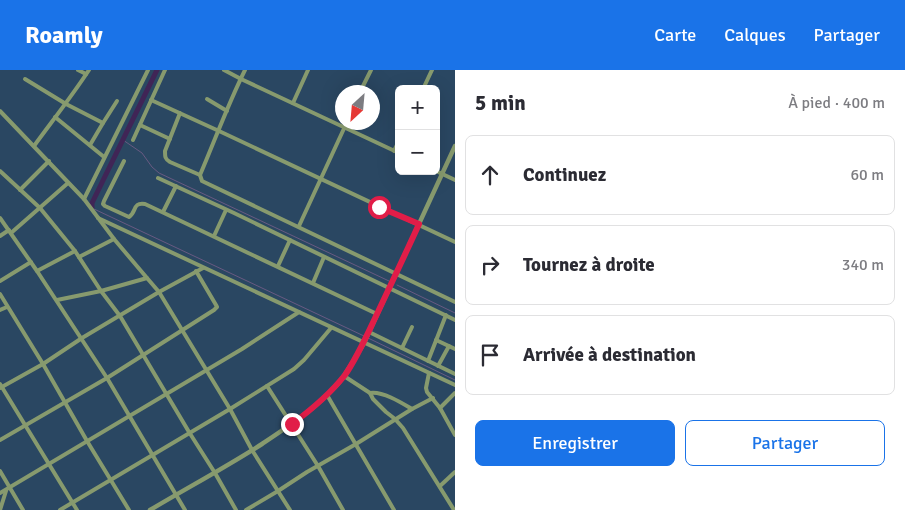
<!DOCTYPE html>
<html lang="fr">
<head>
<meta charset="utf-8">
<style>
  body { margin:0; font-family:Signika,sans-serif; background:#f2f2f3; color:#2b2b33 }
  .controls { position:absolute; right:15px; top:15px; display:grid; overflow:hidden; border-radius:8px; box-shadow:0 5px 20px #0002 }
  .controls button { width:45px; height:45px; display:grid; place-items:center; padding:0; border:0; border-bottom:1px solid #e1e1e2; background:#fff; color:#2b2b33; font:25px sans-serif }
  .compass { position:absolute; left:335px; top:15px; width:45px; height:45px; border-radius:50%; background:#fff; box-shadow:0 5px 20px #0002; rotate:206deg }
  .stop { position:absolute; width:15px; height:15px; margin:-11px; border:4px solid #e11d48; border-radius:50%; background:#fff }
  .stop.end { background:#e11d48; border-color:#fff; box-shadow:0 1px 5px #0008 }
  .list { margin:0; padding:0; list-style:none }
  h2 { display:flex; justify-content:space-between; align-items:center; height:65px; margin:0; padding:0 20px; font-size:21px }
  h2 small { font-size:16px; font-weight:400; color:#7c7c81 }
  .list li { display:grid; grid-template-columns:32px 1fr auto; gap:15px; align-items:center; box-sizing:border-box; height:80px; margin:0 10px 10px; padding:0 10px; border:1px solid #e1e1e2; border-radius:8px }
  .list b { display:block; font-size:19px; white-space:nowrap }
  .list em { font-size:16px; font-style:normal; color:#7c7c81 }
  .actions { display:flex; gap:10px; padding:15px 20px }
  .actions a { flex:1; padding:11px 0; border:1px solid #1a73e8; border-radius:8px; text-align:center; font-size:18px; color:#1a73e8 }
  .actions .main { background:#1a73e8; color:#fff }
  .icon { flex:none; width:28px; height:28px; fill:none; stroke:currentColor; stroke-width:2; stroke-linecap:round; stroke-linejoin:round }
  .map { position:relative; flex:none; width:455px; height:440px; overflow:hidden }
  header { display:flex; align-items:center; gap:30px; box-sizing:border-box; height:70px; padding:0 25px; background:#1a73e8; color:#fff }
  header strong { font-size:24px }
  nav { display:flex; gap:28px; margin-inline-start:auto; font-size:18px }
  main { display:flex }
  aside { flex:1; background:#fff }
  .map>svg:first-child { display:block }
</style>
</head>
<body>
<header>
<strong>Roamly</strong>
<nav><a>Carte</a><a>Calques</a><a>Partager</a></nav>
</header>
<main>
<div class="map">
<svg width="455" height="440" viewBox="0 0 455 440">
  <rect width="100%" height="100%" fill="#2a4762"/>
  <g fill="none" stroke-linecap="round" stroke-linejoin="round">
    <g stroke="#685a82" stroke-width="1">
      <path d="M123 70 142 83 152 97 159 103 389 211"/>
      <path d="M94 139 364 266"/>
      <path d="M397 215 455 243"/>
      <path d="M368 268 455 310"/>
    </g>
    <path stroke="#402556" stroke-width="5" d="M92 138V133L157 0"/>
    <g stroke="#879a6e" stroke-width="4">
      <path d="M78 0 86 4"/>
      <path d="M224 0 241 9 399 83"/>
      <path d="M245 0C228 34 215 70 200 105L202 111 455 232"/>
      <path d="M25 9 66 34 103 53 117 31"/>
      <path d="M423 19 432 0"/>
      <path d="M360 22 371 0"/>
      <path d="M207 29 227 41"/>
      <path d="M151 30 219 61 455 172"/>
      <path d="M293 33 308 0"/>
      <path d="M0 41 84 129 114 169 147 208"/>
      <path d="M180 43 165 81C165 87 165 89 170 92L200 105"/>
      <path d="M55 47 104 87"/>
      <path d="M140 55 170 69"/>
      <path d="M133 70 165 0"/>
      <path d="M90 75 103 53"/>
      <path d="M34 76C53 50 72 26 89 0"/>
      <path d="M394 81 399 71"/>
      <path d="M124 91 104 131 103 134 105 136 129 147C137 142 132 132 145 134L377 244"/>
      <path d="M0 101 40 138 75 181 101 221 120 246 189 362 215 403 236 440"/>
      <path d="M436 101 455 110"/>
      <path d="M158 108 234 143 455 250"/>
      <path d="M20 120 49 91"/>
      <path d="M84 129 148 0"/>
      <path d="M163 142 176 116"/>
      <path d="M0 148 37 201 107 308 185 440"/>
      <path d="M98 148 455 315"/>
      <path d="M299 156 347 52"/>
      <path d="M11 163 68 113"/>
      <path d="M0 166 9 160"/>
      <path d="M214 166 226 140"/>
      <path d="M79 187 114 169"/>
      <path d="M278 196 290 170"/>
      <path d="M37 201 75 181"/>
      <path d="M0 211 31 192"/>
      <path d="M313 213 324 187"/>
      <path d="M0 224 43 294 87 371 129 440"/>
      <path d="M57 230 101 221 147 208 159 222 230 339 252 380 290 440"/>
      <path d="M0 240 7 237"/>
      <path d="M369 262 455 304"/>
      <path d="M436 270 455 279"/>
      <path d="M402 278 412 257"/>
      <path d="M428 291 446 245"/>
      <path d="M438 296 449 276"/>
      <path d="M429 303 426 318 427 322 440 338 455 365"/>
      <path d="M344 306 370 323 373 329 386 342 395 349 403 358 454 440"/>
      <path d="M0 314 77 440"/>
      <path d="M267 316 318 396 343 440"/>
      <path d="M0 318 43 294 82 268 159 222 203 198"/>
      <path d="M370 323C383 321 402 333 412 339"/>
      <path d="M327 325 394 440"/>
      <path d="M440 338 455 323"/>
      <path d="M0 370 107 308 214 240 217 237 216 235 196 201"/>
      <path d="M0 401 23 440"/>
      <path d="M440 416 455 402"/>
      <path d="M0 423 242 279 299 242"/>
      <path d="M0 440 6 421"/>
      <path d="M60 440 230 339 294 299 304 290 331 258"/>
      <path d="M246 440 278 421 307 402 356 374 412 339 433 328"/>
    </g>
    <path stroke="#879a6e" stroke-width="4.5" d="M150 440C187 418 226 397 262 374 289 356 315 339 337 315 348 302 355 288 364 273L455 76"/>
  </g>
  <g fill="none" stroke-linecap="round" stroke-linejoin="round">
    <path stroke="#e11d48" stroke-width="6" d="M292 354C311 340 330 324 345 305 358 286 367 265 377 244 391 214 405 185 419 154L379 137"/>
  </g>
</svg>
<div class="controls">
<button>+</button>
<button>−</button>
</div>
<svg class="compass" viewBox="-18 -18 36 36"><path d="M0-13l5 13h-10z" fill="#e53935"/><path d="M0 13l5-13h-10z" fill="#7c7c81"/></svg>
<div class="stop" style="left:379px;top:137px"></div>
<div class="stop end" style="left:292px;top:354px"></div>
</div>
<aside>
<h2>5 min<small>À pied · 400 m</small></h2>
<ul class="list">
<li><svg class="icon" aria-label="ahead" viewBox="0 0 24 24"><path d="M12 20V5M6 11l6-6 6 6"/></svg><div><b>Continuez</b></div><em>60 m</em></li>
<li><svg class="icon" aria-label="right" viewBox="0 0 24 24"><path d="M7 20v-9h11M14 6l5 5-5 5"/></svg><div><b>Tournez à droite</b></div><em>340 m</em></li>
<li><svg class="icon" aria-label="arrive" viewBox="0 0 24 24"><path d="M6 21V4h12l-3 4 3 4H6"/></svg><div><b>Arrivée à destination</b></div></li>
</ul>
<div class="actions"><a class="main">Enregistrer</a><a>Partager</a></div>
</aside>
</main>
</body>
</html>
